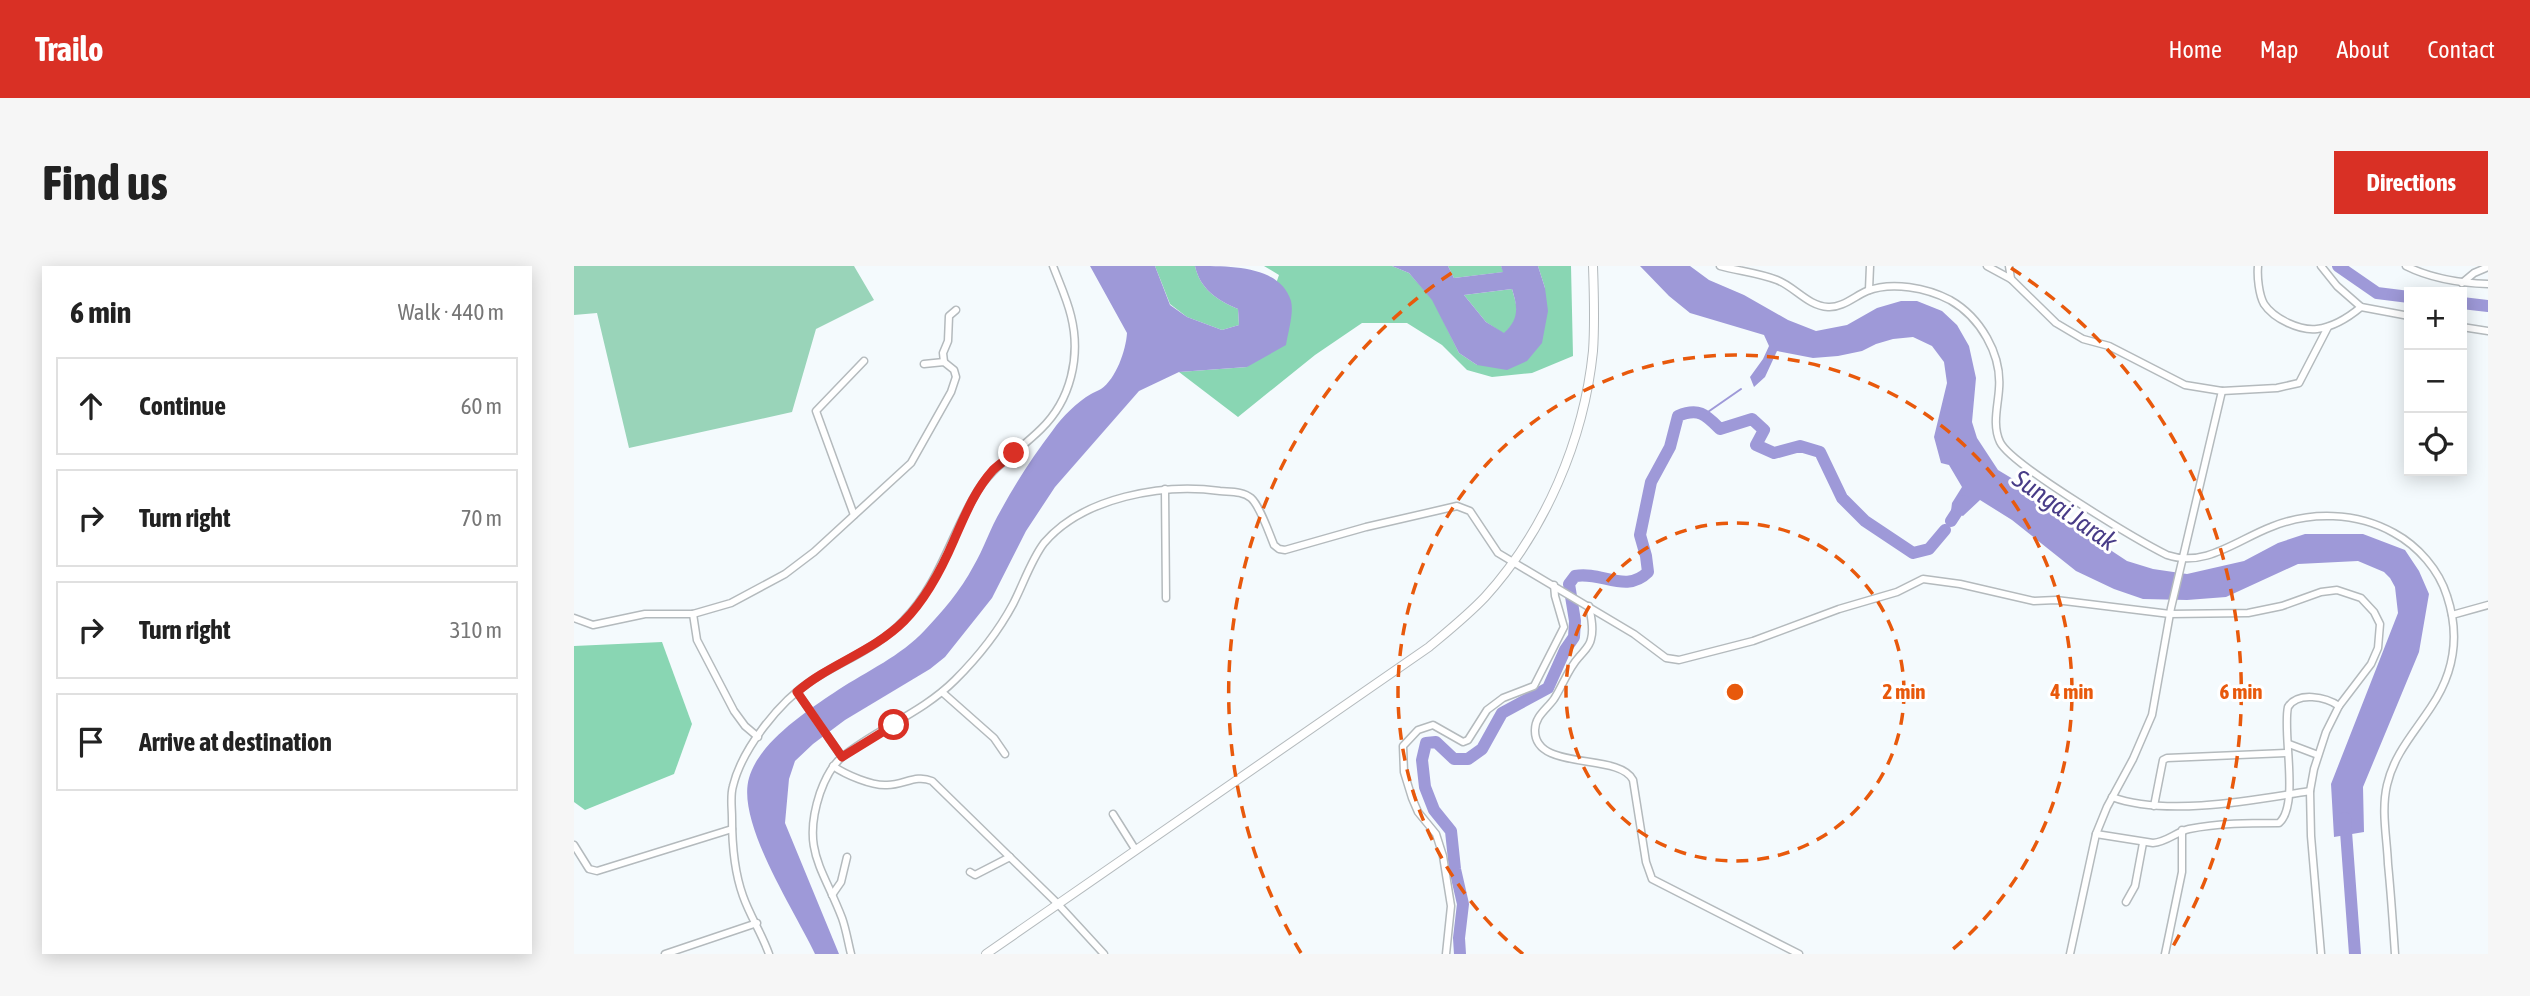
<!DOCTYPE html>
<html lang="en">
<head>
<meta charset="utf-8">
<style>
  body { margin:0; font-family:"Asap Condensed",sans-serif; background:#f6f6f6; color:#222 }
  .controls { position:absolute; right:21px; top:21px; display:grid; overflow:hidden; border-radius:0px; box-shadow:0 4px 18px #0003 }
  .controls button { width:63px; height:63px; display:grid; place-items:center; padding:0; border:0; border-bottom:2px solid #e0e0e0; background:#fff; color:#222; font:35px sans-serif }
  .stop { position:absolute; width:21px; height:21px; margin:-16px; border:5px solid #d93025; border-radius:50%; background:#fff }
  .stop.end { background:#d93025; border-color:#fff; box-shadow:0 2px 7px #0008 }
  .list { margin:0; padding:0; list-style:none }
  h2 { display:flex; justify-content:space-between; align-items:center; height:91px; margin:0; padding:0 28px; font-size:30px }
  h2 small { font-size:23px; font-weight:400; color:#767676 }
  .list li { display:grid; grid-template-columns:46px 1fr auto; gap:21px; align-items:center; box-sizing:border-box; height:98px; margin:0 14px 14px; padding:0 14px; border:2px solid #e0e0e0; border-radius:0px }
  .list b { display:block; font-size:26px; white-space:nowrap }
  .list em { font-size:23px; font-style:normal; color:#767676 }
  .icon { flex:none; width:38px; height:38px; fill:none; stroke:currentColor; stroke-width:2; stroke-linecap:round; stroke-linejoin:round }
  .map { position:relative; flex:none; width:1914px; height:688px; overflow:hidden; border-radius:0px }
  header { display:flex; align-items:center; gap:42px; box-sizing:border-box; height:98px; padding:0 35px; background:#d93025; color:#fff }
  header strong { font-size:33px }
  nav { display:flex; gap:38px; margin-inline-start:auto; font-size:24px }
  .intro { display:flex; align-items:center; justify-content:space-between; box-sizing:border-box; height:168px; padding:0 42px }
  h1 { margin:0; font-size:49px }
  .button { padding:18px 32px; border-radius:0px; background:#d93025; color:#fff; font-size:24px; font-weight:700 }
  main { display:flex; gap:42px; padding:0 42px }
  aside { flex:1; background:#fff; border-radius:0px; box-shadow:0 4px 18px #0003 }
  .map>svg:first-child { display:block }
</style>
</head>
<body>
<header>
<strong>Trailo</strong>
<nav><a>Home</a><a>Map</a><a>About</a><a>Contact</a></nav>
</header>
<div class="intro"><h1>Find us</h1><a class="button">Directions</a></div>
<main>
<aside>
<h2>6 min<small>Walk · 440 m</small></h2>
<ul class="list">
<li><svg class="icon" aria-label="ahead" viewBox="0 0 24 24"><path d="M12 20V5M6 11l6-6 6 6"/></svg><div><b>Continue</b></div><em>60 m</em></li>
<li><svg class="icon" aria-label="right" viewBox="0 0 24 24"><path d="M7 20v-9h11M14 6l5 5-5 5"/></svg><div><b>Turn right</b></div><em>70 m</em></li>
<li><svg class="icon" aria-label="right" viewBox="0 0 24 24"><path d="M7 20v-9h11M14 6l5 5-5 5"/></svg><div><b>Turn right</b></div><em>310 m</em></li>
<li><svg class="icon" aria-label="arrive" viewBox="0 0 24 24"><path d="M6 21V4h12l-3 4 3 4H6"/></svg><div><b>Arrive at destination</b></div></li>
</ul>
</aside>
<div class="map">
<svg width="1914" height="688" viewBox="0 0 1914 688">
  <rect width="100%" height="100%" fill="#f4fafd"/>
  <path fill="#99d4b9" d="M0 0H280L300 34 242 63 218 146 55 182 23 47 0 49Z"/>
  <g fill="#89d6b3">
    <path d="M581 0H621C626 23 643 34 664 43L665 59 648 64 613 51 596 38Z"/>
    <path d="M690 0H818L835 7 859 34 885 87 903 99 971 22 964 0H997L999 90 958 107 918 111 893 104 868 79 833 57H788L741 89 664 151 605 106 673 101 705 9Z"/>
    <path d="M874 0H927L930 6 880 12Z"/>
    <path d="M938 23C944 44 947 51 930 68L912 56 890 29Z"/>
    <path d="M88 376 118 458 100 508 11 544 0 536V380Z"/>
  </g>
  <g fill="#9e99d8" fill-rule="evenodd">
    <path d="M516 0H581L596 39 613 51 648 64 665 59 664 43C643 34 626 23 621 0 659 0 706 0 717 35 720 47 714 66 712 79L673 101 605 106 565 125 481 221 452 265 418 332 371 391 356 403 271 454 239 478 221 495 215 513 211 557 265 688H241C221 645 162 557 175 512 185 476 234 444 264 424 293 405 327 390 351 364 368 346 387 324 399 301 410 283 416 262 427 244 442 216 460 189 479 164 488 151 503 136 517 128 520 126 524 125 527 123 542 113 552 84 553 67Z"/>
    <path d="M818 0H874L880 12 929 6 927 0H964L971 22 974 45 968 77 953 95 933 104 903 99 885 87 858 34 835 7ZM938 23C944 42 945 53 930 67L912 56 890 29Z"/>
    <path d="M1066 0H1116L1135 14 1170 29 1214 54 1242 65 1273 59 1303 42 1327 35H1343L1368 45 1383 59 1395 80 1402 112 1398 156 1403 172 1424 204 1449 219 1500 260 1553 295 1579 303 1613 308 1670 295 1704 277 1731 268H1789L1831 284 1845 305 1855 328 1845 386 1789 521 1790 566 1760 571 1757 518 1824 347 1821 321 1816 312 1810 306 1784 295 1724 298 1652 331 1613 334 1569 333 1540 323 1502 305 1438 254 1406 234 1389 250 1377 245 1378 237 1388 221 1375 199 1367 197 1360 171 1373 117 1370 96 1358 80 1339 71 1319 73 1302 78 1288 85 1264 90 1239 92 1203 85 1191 111 1180 121 1176 111 1189 93 1195 80 1190 69 1116 47 1095 30Z"/>
  </g>
  <g fill="none" stroke-linecap="round" stroke-linejoin="round">
    <path stroke="#9e99d8" stroke-width="2" d="M1131 148 1167 123"/>
    <g stroke="#9e99d8" stroke-width="12">
      <path d="M1764 0 1803 27 1835 31"/>
      <path d="M1888 37 1914 40"/>
      <path d="M1377 255 1390 235"/>
      <path d="M1771 552 1781 688"/>
      <path d="M886 688 885 672 889 638 881 603 877 565 860 544 851 521 848 494 852 477 862 476 880 493H894L908 483 928 447 974 422 991 384 1000 371 1001 355 995 318 1001 310C1028 305 1052 328 1074 306L1072 290 1066 269 1077 216 1096 181 1104 150C1125 141 1132 149 1146 163L1178 153 1190 164 1182 179 1200 187 1226 180 1246 186 1268 232 1291 255 1339 287 1355 283 1371 264"/>
    </g>
    <g stroke="#b4babd" stroke-width="9">
      <g id="minor">
        <path d="M1146 0C1165 5 1185 7 1203 14 1221 21 1234 40 1254 41 1268 42 1281 30 1293 25 1318 15 1353 22 1376 34 1406 51 1428 88 1425 123 1424 140 1418 159 1426 176 1437 199 1565 275 1593 289 1631 302 1663 274 1697 261 1736 245 1783 246 1820 267 1844 280 1865 304 1873 330 1886 369 1880 407 1857 441 1840 467 1820 488 1813 519 1807 545 1813 572 1814 598 1817 628 1819 658 1821 688"/>
        <path d="M1413 0 1437 13 1482 57 1509 73 1535 80 1611 119 1648 125 1703 122 1725 117 1754 61"/>
        <path d="M1435 0 1437 13"/>
        <path d="M1684 0C1683 11 1685 29 1690 38 1700 53 1726 65 1743 63 1759 61 1775 51 1787 41"/>
        <path d="M1747 0 1763 20 1787 41 1835 50"/>
        <path d="M1832 0C1858 13 1885 17 1914 18"/>
        <path d="M1888 17 1900 7 1914 1"/>
        <path d="M1295 24 1296 0"/>
        <path d="M1888 61 1914 65"/>
        <path d="M370 96 369 87 374 75 375 50 382 44"/>
        <path d="M591 223 592 332"/>
        <path d="M280 249 242 145 290 95"/>
        <path d="M1015 340C1017 350 1020 363 1017 373 1016 380 1010 385 1005 391 994 403 989 419 980 433 973 443 961 450 961 464 960 506 1045 486 1059 514L1072 596 1078 613 1225 688"/>
        <path d="M119 348 123 374 160 445 171 460 184 471"/>
        <path d="M1878 349 1914 339"/>
        <path d="M0 352 19 359 71 348H119L157 337 211 308 240 286 337 197 377 126 382 111 380 104 370 96 350 98"/>
        <path d="M223 426 268 491"/>
        <path d="M368 426 420 472 431 488"/>
        <path d="M1715 478 1744 489"/>
        <path d="M259 500C272 509 298 520 313 519 330 519 342 508 358 515L483 637 530 688"/>
        <path d="M1538 531C1592 551 1680 534 1736 525"/>
        <path d="M1580 540 1589 494 1593 492 1712 487"/>
        <path d="M539 548 561 583"/>
        <path d="M1522 568 1579 577C1593 576 1602 566 1615 563 1645 557 1675 557 1705 557 1726 539 1708 467 1714 441 1724 425 1752 431 1765 440"/>
        <path d="M0 579 15 603 23 605 158 563"/>
        <path d="M396 606 401 609 436 591"/>
        <path d="M258 629 267 616 273 591"/>
        <path d="M1552 636 1561 620 1569 577"/>
        <path d="M91 688 183 657"/>
        <path d="M195 688C188 668 176 650 169 630 160 605 158 578 158 552 158 541 156 530 159 520 168 483 205 436 237 415 267 395 304 382 330 354 367 316 378 264 406 221 422 198 447 183 467 163 497 134 507 90 497 50 493 33 485 16 479 0"/>
        <path d="M277 688C274 676 272 663 268 652 249 602 227 584 246 527 251 513 257 500 268 491 304 462 348 447 381 414 404 391 424 366 439 338 449 319 457 294 470 277 509 231 589 217 646 225 656 226 669 225 677 232 686 240 695 267 700 279L705 283 711 284 792 261 883 240 896 245 924 287 1060 368 1092 392 1105 394 1179 375 1265 343 1323 326 1349 313 1386 318 1460 335 1482 334 1596 348 1674 347 1708 340 1747 326 1763 324 1787 332 1800 346 1806 358 1804 382 1797 398 1765 440 1752 466 1740 503 1736 525 1737 570 1747 688"/>
        <path d="M872 688 877 640 869 590 862 568 844 546 838 532 830 506 829 480 844 464 859 459 889 476 894 474 913 444 929 432 960 420 990 361 981 330 980 319"/>
        <path d="M1496 688 1522 568 1533 541 1559 493 1578 449 1597 342 1648 125"/>
        <path d="M1591 688 1608 606V564"/>
      </g>
    </g>
    <g stroke="#b4babd" stroke-width="10">
      <path id="tertiary" d="M412 688 855 381C874 365 894 349 911 331 971 265 1010 174 1019 85 1021 57 1020 28 1019 0"/>
    </g>
    <use href="#minor" stroke="#fff" stroke-width="6"/>
    <use href="#tertiary" stroke="#fff" stroke-width="8"/>
  </g>
  <g fill="none" stroke-linecap="round" stroke-linejoin="round">
    <path stroke="#d93025" stroke-width="9" d="M320 459 268 491 223 426C255 398 299 386 330 355 352 333 368 302 380 274 391 249 401 224 419 204 425 198 433 193 440 187"/>
  </g>
  <g fill="none" stroke="#e8590c" stroke-width="3.5" stroke-dasharray="12 9">
    <circle cx="1161" cy="426" r="169"/>
    <path d="M949 688A337 337 0 1 1 1373 688"/>
    <path d="M727 687A506 506 0 0 1 885 2M1437 2A506 506 0 0 1 1595 687"/>
  </g>
  <g text-anchor="middle" stroke-width="6" stroke-linejoin="round" paint-order="stroke">
    <g font-size="26" font-style="italic" fill="#483c87" stroke="#fff">
      <text transform="translate(1491 244) rotate(35)" y="9">Sungai Jarak</text>
    </g>
  </g>
  <circle cx="1161" cy="426" r="10" fill="#e8590c" stroke="#fff" stroke-width="3.5"/>
  <g font-size="21" text-anchor="middle" font-weight="bold" fill="#e8590c" stroke="#fff" stroke-width="6" stroke-linejoin="round" paint-order="stroke">
    <text x="1330" y="433">2 min</text>
    <text x="1498" y="433">4 min</text>
    <text x="1667" y="433">6 min</text>
  </g>
</svg>
<div class="controls">
<button>+</button>
<button>−</button>
<button><svg class="icon" aria-label="locate" viewBox="0 0 24 24"><circle cx="12" cy="12" r="6"/><path d="M12 2v4M12 18v4M2 12h4M18 12h4"/></svg></button>
</div>
<div class="stop" style="left:320px;top:459px"></div>
<div class="stop end" style="left:440px;top:187px"></div>
</div>
</main>
</body>
</html>
